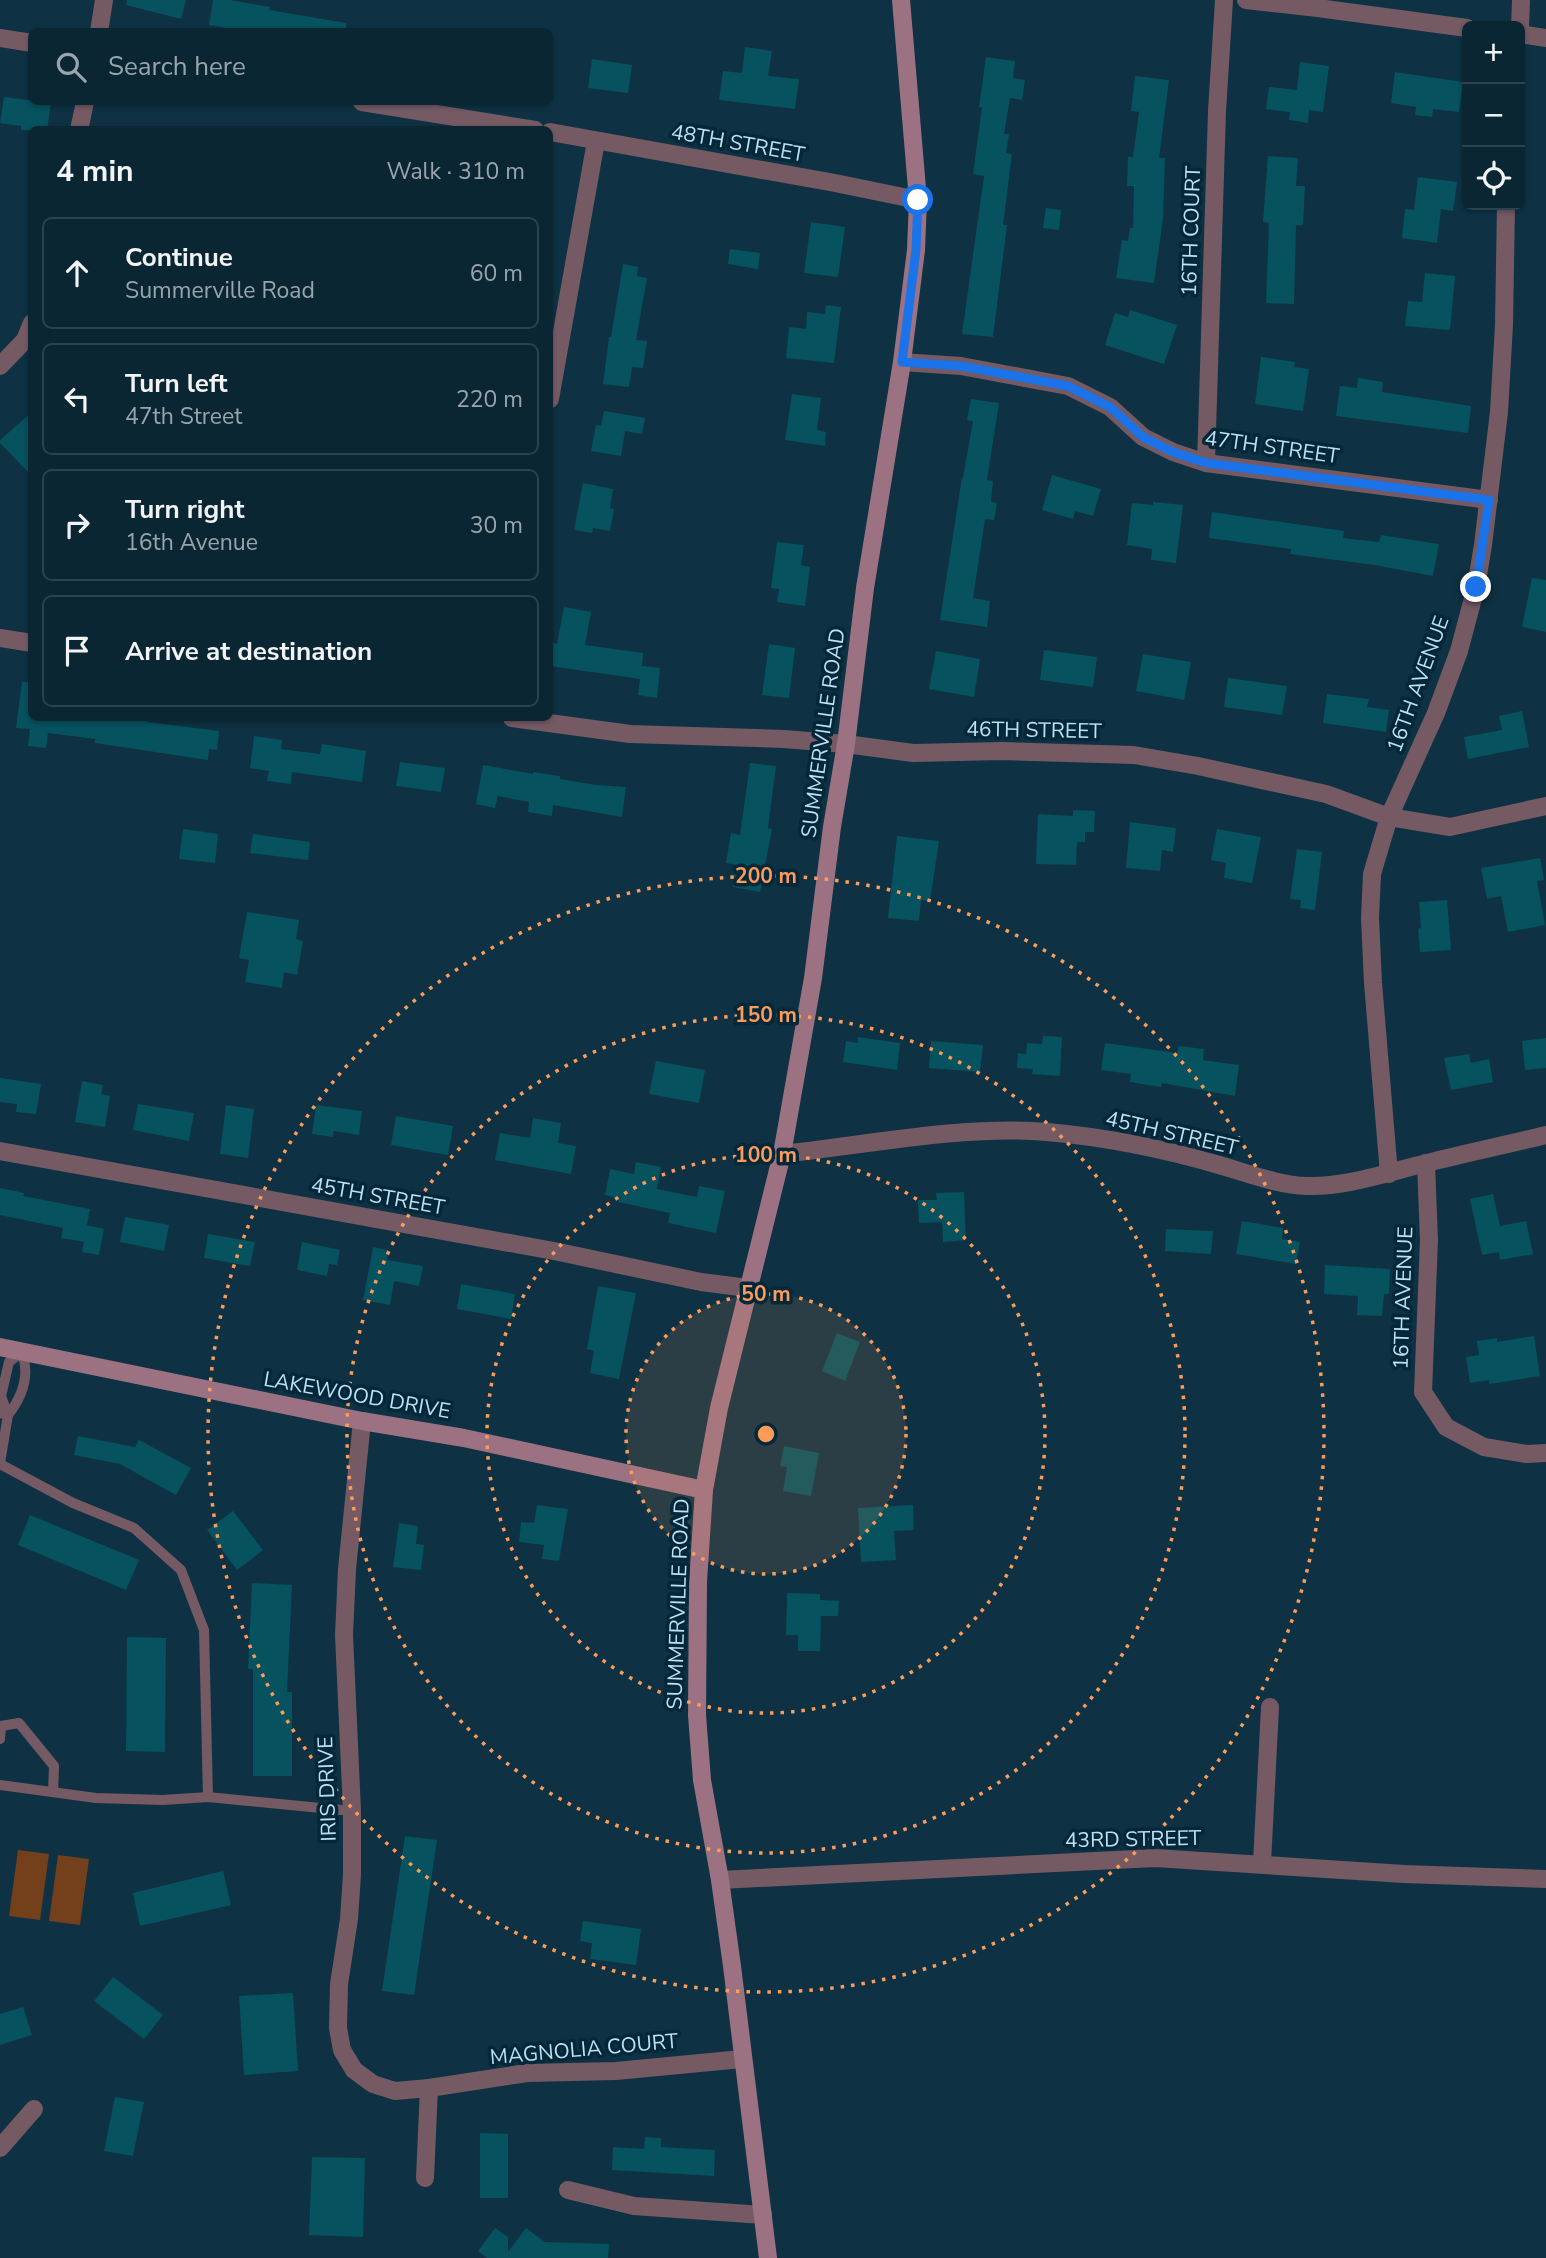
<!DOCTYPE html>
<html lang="en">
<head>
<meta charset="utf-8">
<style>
  body { margin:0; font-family:"Nunito Sans",sans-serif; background:#18323e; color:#f1f3f6 }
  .controls { position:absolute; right:21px; top:21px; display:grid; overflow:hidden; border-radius:10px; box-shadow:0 2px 5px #0004 }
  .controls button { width:63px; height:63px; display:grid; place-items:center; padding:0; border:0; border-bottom:2px solid #2a434d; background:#0a2632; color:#f1f3f6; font:35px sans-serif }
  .stop { position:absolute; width:21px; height:21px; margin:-16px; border:5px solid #1a73e8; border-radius:50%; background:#fff }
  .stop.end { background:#1a73e8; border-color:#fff; box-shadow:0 2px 7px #0008 }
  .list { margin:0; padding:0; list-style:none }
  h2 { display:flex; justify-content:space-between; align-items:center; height:91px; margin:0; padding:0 28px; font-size:30px }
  h2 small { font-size:23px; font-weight:400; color:#99a5ac }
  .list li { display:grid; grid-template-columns:46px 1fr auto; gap:21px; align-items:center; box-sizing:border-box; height:112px; margin:0 14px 14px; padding:0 14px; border:2px solid #2a434d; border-radius:10px }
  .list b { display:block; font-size:26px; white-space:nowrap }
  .list p { margin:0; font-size:23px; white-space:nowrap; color:#99a5ac }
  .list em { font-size:23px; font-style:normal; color:#99a5ac }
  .icon { flex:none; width:38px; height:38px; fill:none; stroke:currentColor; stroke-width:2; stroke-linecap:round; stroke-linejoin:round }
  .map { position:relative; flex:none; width:1546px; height:2258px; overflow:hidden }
  .search { position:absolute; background:#0a2632; box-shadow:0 2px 5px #0004; left:28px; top:28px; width:525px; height:77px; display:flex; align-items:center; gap:18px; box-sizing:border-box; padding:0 24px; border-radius:10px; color:#99a5ac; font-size:26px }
  .panel { position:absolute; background:#0a2632; box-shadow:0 2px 5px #0004; left:28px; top:126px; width:525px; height:595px; border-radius:10px }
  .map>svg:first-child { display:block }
</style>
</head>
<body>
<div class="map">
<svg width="1546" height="2258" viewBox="0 0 1546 2258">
  <rect width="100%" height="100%" fill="#0e3243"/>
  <g fill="#74401c">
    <path d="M18 1850 49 1854 40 1920 9 1916Z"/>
    <path d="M58 1855 89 1859 80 1925 49 1921Z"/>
  </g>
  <g fill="#06525e">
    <path d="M127 0H186L181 19 126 5Z"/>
    <path d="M213 0H230L270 7 269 10 346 23V32H248L209 25Z"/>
    <path d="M745 47 772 51 768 76 799 79 795 109 719 100 723 71 742 73Z"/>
    <path d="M986 57 1015 61 1013 78 1025 80 1022 100 1010 98 1004 134H1009L1006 153 1012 154 1003 225H1007L993 337 962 334 984 176 973 174 982 107H979Z"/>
    <path d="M592 59 632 65 628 93 588 88Z"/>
    <path d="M1300 62 1329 66 1323 112 1309 110 1308 123 1289 120 1290 112 1266 109 1269 87 1297 90Z"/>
    <path d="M1395 72 1463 82 1459 112 1433 109 1432 117 1415 115 1416 107 1391 103Z"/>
    <path d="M1135 76 1169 80 1159 158H1165L1163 219 1154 283 1116 278 1122 240 1128 241 1130 228H1133L1134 186H1127L1128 157H1133L1139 112 1131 111Z"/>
    <path d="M4 97 51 103 47 130H21V126L0 123Z"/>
    <path d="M1268 156 1298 158 1296 186H1305L1303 225H1296L1294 304 1266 303 1269 223 1263 222Z"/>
    <path d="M1418 177 1457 182 1453 211 1441 209 1437 243 1402 238 1405 209 1414 210Z"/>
    <path d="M1046 208 1061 210 1059 230 1043 228Z"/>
    <path d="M811 222 845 227 838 277 804 273Z"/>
    <path d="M730 249 760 253 758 269 728 264Z"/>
    <path d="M623 264 638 267 637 276 647 278 636 340 647 341 643 368 632 367 629 387 603 384 609 337H611Z"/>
    <path d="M1425 273 1455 276 1450 330 1405 326 1408 301 1422 302Z"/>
    <path d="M826 305 841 307 834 363 786 358 789 327 806 329 807 312 825 314Z"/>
    <path d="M1130 310 1177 325 1164 364 1105 345 1115 313 1128 317Z"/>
    <path d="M1261 357 1295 362 1294 367 1309 369 1303 411 1255 404Z"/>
    <path d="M1358 378 1383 382 1382 392 1471 406 1468 433 1336 416 1340 386 1357 388Z"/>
    <path d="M792 394 821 398 817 430 826 432 825 446 785 440Z"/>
    <path d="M971 399 999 403 987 480 993 481 991 502 997 503 994 520 985 519 973 598 990 601 987 627 940 620 962 477H963L973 421 967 420Z"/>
    <path d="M604 411 645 418 642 434 625 431 621 456 591 451 596 425 601 426Z"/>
    <path d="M32 412V476L0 443V440Z"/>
    <path d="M1052 475 1101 489 1093 516 1075 511 1073 519 1042 510Z"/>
    <path d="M583 483 613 489 610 508 614 509 610 531 593 528 592 533 574 530Z"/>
    <path d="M1153 502 1183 505 1176 563 1151 560 1152 549 1127 545 1132 503 1153 505Z"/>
    <path d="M1212 512 1344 531 1343 538 1379 542 1381 535 1439 544 1433 576 1375 565 1290 554 1291 549 1209 538Z"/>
    <path d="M777 542 804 545 801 565 810 567 805 606 777 602 779 589 771 588Z"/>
    <path d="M1532 578 1546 580V632L1522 627Z"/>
    <path d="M564 607 591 612 585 645 643 653 642 666 660 668 657 698 638 695 640 679 550 666V642L557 644Z"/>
    <path d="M769 644 795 648 789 698 762 695Z"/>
    <path d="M1044 650 1097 657 1093 687 1040 680Z"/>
    <path d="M936 651 980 659 974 697 929 689Z"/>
    <path d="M1143 654 1191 662 1184 700 1136 691Z"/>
    <path d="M1228 678 1287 686 1282 715 1224 707Z"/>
    <path d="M22 682H32V721V718H148L147 722 219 731 217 750 209 749 208 760 95 743V739L48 733 46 748 28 746 30 729 16 728Z"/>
    <path d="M1327 694 1369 699 1367 707 1389 710 1386 732 1323 723Z"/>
    <path d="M1522 711 1529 747 1468 759 1464 737 1502 730 1499 716Z"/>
    <path d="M254 736 282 740 281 749 320 754 322 744 366 751 362 782 292 772 291 784 267 781 269 771 250 768Z"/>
    <path d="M400 762 445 768 441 792 396 786Z"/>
    <path d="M750 763 776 766 768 828 772 829 760 892 733 887 736 865 726 863 731 833 740 835Z"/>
    <path d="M483 765 533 774V772L560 776V779L597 785 626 787 622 817 553 805 552 816 528 812 529 802 498 796 495 808 476 804Z"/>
    <path d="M1073 810 1095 811 1094 832H1085V842H1077L1076 865 1036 864 1038 814 1073 816Z"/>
    <path d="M1130 822 1176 828 1173 852 1162 850 1160 871 1126 868Z"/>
    <path d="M183 829 218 834 215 863 179 859Z"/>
    <path d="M1217 829 1261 837 1252 883 1224 878 1226 863 1211 860Z"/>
    <path d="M253 834 310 842 308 860 250 853Z"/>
    <path d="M897 836 939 841 930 901 921 900 919 921 888 918Z"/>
    <path d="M1297 849 1322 852 1315 910 1300 908 1301 900 1290 899Z"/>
    <path d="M1540 858 1544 880 1537 881 1545 925 1508 932 1501 896 1487 899 1481 868Z"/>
    <path d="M1447 900 1451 950 1420 952 1418 929 1421 928 1419 902Z"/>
    <path d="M247 912 299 920 296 939 303 941 297 975 284 972 282 988 245 982 249 960 239 958Z"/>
    <path d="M1043 1036 1062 1037 1060 1076 1032 1074 1033 1069 1017 1068 1018 1053 1026 1054 1027 1043 1042 1044Z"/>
    <path d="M858 1037 900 1043 897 1070 843 1062 846 1041 858 1043Z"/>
    <path d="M1546 1038V1068L1525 1070 1522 1041Z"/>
    <path d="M931 1041 983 1045 980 1072 929 1068Z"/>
    <path d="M1105 1043 1177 1053 1179 1046 1204 1049 1203 1060 1239 1065 1235 1096 1162 1083 1161 1087 1130 1082 1131 1074 1101 1070Z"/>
    <path d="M1469 1054 1471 1063 1489 1059 1493 1082 1451 1090 1444 1058Z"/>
    <path d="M656 1061 705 1070 699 1103 649 1094Z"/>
    <path d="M0 1078 41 1084 36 1114 16 1112 17 1104 0 1102Z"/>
    <path d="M82 1081 103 1085 101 1094 110 1096 105 1127 75 1122Z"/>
    <path d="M138 1104 194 1113 189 1141 133 1130Z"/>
    <path d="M226 1105 254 1109 248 1158 220 1154Z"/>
    <path d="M316 1105 362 1111 359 1135 334 1131 333 1137 312 1134Z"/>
    <path d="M396 1116 453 1126 448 1155 391 1145Z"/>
    <path d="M533 1118 561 1123 558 1143 576 1146 571 1174 495 1160 500 1133 530 1138Z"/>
    <path d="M636 1162 661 1167 657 1189 697 1197 699 1186 725 1191 716 1233 668 1223 670 1213 618 1202V1198L605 1195 610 1169 634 1174Z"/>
    <path d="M0 1188 24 1193 23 1196 90 1209 87 1225 104 1229 99 1255 82 1252 84 1242 61 1238 63 1228 0 1215Z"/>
    <path d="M964 1192 966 1240 943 1242 942 1222 919 1223 918 1200H937L936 1193Z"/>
    <path d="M1493 1194 1500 1226 1526 1221 1533 1254 1500 1260 1499 1252 1482 1255 1470 1199Z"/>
    <path d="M125 1217 169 1225 164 1251 120 1242Z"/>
    <path d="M1242 1221 1283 1228 1282 1239 1300 1242 1296 1264 1236 1254Z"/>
    <path d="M1166 1229 1213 1231 1211 1254 1165 1251Z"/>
    <path d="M208 1234 255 1242 250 1266 204 1258Z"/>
    <path d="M302 1242 340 1250 337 1265 329 1264 327 1276 297 1270Z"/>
    <path d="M373 1247 388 1250 387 1260 423 1266 419 1286 394 1281 390 1305 363 1300Z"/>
    <path d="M1325 1265 1390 1269 1389 1294H1384L1382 1316 1357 1315 1358 1296 1324 1294Z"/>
    <path d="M461 1284 515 1294 511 1319 457 1309Z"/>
    <path d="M598 1286 636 1293 619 1379 590 1373 594 1351 587 1349Z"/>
    <path d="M837 1333 860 1342 845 1381 822 1371Z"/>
    <path d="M1534 1336 1540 1376 1489 1384V1380L1470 1383 1466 1357 1479 1355 1477 1341 1497 1338V1342Z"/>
    <path d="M78 1436 135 1447 139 1440 191 1468 176 1495 120 1464 74 1455Z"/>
    <path d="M784 1446 819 1453 811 1496 783 1491 787 1467 780 1466Z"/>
    <path d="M537 1505 568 1509 559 1561 542 1559 544 1545 519 1542 521 1522 534 1523Z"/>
    <path d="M913 1505 914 1530 894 1531 896 1560 861 1562 858 1508Z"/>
    <path d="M233 1511 263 1550 237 1570 207 1530Z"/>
    <path d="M30 1515 139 1560 126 1590 18 1545Z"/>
    <path d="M399 1523 418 1526 416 1544 424 1545 421 1570 393 1567Z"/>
    <path d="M252 1583 292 1585 287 1692H292V1776H253V1669H248Z"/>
    <path d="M787 1593 820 1594V1600L839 1601 838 1616H821L820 1651H798V1635H786Z"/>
    <path d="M127 1637 166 1638 165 1752 126 1751Z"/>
    <path d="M405 1836 437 1840 414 1995 382 1991Z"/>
    <path d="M223 1871 231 1905 140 1926 133 1893Z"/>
    <path d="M583 1921 641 1929 636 1965 590 1959 592 1943 580 1941Z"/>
    <path d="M113 1977 163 2015 144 2039 94 2001Z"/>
    <path d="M293 1993 298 2071 244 2075 239 1996Z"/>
    <path d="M23 2007 32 2035 0 2045V2014Z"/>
    <path d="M115 2097 144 2102 133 2156 104 2151Z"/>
    <path d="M480 2133 508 2134V2198H480Z"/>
    <path d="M645 2137 661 2138V2147L715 2150 714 2176 612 2170 613 2147 644 2149Z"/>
    <path d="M312 2157 365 2158 363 2237 309 2235Z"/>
    <path d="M495 2228 508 2237V2252L526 2228 545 2242 609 2244 608 2258H487L478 2251Z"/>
  </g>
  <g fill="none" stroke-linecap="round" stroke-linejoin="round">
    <g stroke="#755a64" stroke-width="10">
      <path d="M0 1413 8 1415C23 1396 30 1375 22 1352L9 1362 1 1396 8 1415 0 1463"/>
      <path d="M0 1464 73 1503 134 1528 181 1570 204 1630 208 1797"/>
      <path d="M0 1739 1 1726 19 1723 54 1766 53 1792"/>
      <path d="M0 1785 96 1798 163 1800 208 1797 352 1811"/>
    </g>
    <g stroke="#755a64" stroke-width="18">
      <path d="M1246 0 1318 8 1467 28"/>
      <path d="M1520 26 1521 2"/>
      <path d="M99 32 104 0"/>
      <path d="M1520 34 1546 38"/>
      <path d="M0 38 32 43"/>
      <path d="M362 102 535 130"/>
      <path d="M79 130 85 102"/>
      <path d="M550 132 835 183 918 200"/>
      <path d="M902 362 961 366 1068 386 1110 407 1143 437 1173 452 1206 463 1489 500"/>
      <path d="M0 366 25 340 32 323"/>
      <path d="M550 399 596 141"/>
      <path d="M1206 463 1217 111 1224 0"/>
      <path d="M0 638 32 643"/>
      <path d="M512 718 630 734 784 739 846 744 913 753 1001 751 1134 755 1198 766 1326 794 1389 817 1450 827 1546 806"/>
      <path d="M0 1151 554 1251 701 1282 748 1288"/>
      <path d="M782 1154C866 1145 964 1125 1047 1132 1104 1137 1164 1149 1219 1165 1248 1173 1277 1185 1307 1186 1348 1187 1388 1172 1427 1163 1466 1153 1506 1145 1546 1135"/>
      <path d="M1426 1163 1429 1240 1423 1392 1446 1427 1484 1447 1527 1454 1546 1453"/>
      <path d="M1389 1174 1373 983 1370 918 1372 874 1389 817 1436 713 1459 651 1476 587 1483 545 1499 412 1504 325 1506 205"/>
      <path d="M362 1421 347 1569 344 1635 352 1811V1875L349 1919 339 1984 338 2028 342 2050 354 2070 373 2084 395 2091 429 2088 527 2073 616 2071 742 2059"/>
      <path d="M1262 1863 1270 1707"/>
      <path d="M720 1880 1155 1858 1404 1874 1546 1879"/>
      <path d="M0 2148 34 2109"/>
      <path d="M425 2178 429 2088"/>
      <path d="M568 2190 634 2206 763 2215"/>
    </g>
    <g stroke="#9c7283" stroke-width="18">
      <path d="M0 1347 362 1421 464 1438 704 1490"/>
      <path d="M768 2258 732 1966 720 1880 702 1780 697 1715 698 1582 704 1490 719 1408 782 1154 813 978 832 827 846 744 865 588 902 362 916 250 918 200 901 0"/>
    </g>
  </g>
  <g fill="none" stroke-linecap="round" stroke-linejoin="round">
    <path stroke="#1a73e8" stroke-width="9" d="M918 200 916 250 902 362 961 366 1068 386 1110 407 1143 437 1173 452 1206 463 1489 500 1476 587"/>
  </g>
  <circle cx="766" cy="1434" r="140" fill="#fe9b59" fill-opacity=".12"/>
  <g fill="none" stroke="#fe9b59" stroke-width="3.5" stroke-dasharray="3.5 7">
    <circle cx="766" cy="1434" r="140"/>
    <circle cx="766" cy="1434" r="279"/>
    <circle cx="766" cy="1434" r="419"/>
    <circle cx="766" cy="1434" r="558"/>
  </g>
  <g text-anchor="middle" stroke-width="7" stroke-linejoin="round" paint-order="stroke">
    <g font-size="21" fill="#bfdff2" stroke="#032839">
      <text transform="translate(738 143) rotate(10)" y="7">48TH STREET</text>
      <text transform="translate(1191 231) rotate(-88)" y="7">16TH COURT</text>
      <text transform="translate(1272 447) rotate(8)" y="7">47TH STREET</text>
      <text transform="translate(1418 684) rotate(-70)" y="7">16TH AVENUE</text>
      <text transform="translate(1034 730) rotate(1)" y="7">46TH STREET</text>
      <text transform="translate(823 733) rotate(-82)" y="7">SUMMERVILLE ROAD</text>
      <text transform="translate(1172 1133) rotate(13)" y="7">45TH STREET</text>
      <text transform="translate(378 1196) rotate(10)" y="7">45TH STREET</text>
      <text transform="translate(1403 1298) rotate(-88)" y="7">16TH AVENUE</text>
      <text transform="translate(357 1395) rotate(10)" y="7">LAKEWOOD DRIVE</text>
      <text transform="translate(678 1604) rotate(-88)" y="7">SUMMERVILLE ROAD</text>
      <text transform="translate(327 1789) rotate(-92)" y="7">IRIS DRIVE</text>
      <text transform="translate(1133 1839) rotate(-1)" y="7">43RD STREET</text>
      <text transform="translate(584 2049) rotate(-5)" y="7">MAGNOLIA COURT</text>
    </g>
  </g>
  <circle cx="766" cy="1434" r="10" fill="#fe9b59" stroke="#032839" stroke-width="3.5"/>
  <g font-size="21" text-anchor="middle" font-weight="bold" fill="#fe9b59" stroke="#032839" stroke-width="7" stroke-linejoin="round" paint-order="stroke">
    <text x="766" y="883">200 m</text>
    <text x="766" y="1022">150 m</text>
    <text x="766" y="1162">100 m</text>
    <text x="766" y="1301">50 m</text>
  </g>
</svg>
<div class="controls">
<button>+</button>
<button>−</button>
<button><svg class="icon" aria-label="locate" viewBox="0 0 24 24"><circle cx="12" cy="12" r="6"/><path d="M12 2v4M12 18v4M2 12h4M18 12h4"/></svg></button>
</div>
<div class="stop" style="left:918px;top:200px"></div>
<div class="stop end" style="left:1476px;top:587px"></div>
<div class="search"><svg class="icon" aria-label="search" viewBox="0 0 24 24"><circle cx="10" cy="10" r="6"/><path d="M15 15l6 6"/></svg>Search here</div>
<section class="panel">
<h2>4 min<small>Walk · 310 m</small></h2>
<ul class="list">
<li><svg class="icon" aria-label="ahead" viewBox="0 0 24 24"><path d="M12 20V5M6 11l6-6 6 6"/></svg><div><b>Continue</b><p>Summerville Road</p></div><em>60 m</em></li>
<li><svg class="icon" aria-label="left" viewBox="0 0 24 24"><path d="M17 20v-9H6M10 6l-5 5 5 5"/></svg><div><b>Turn left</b><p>47th Street</p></div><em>220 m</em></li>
<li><svg class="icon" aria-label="right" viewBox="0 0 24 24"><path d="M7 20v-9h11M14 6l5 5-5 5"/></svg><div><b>Turn right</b><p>16th Avenue</p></div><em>30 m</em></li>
<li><svg class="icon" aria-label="arrive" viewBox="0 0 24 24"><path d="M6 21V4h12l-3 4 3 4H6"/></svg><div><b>Arrive at destination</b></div></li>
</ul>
</section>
</div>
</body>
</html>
